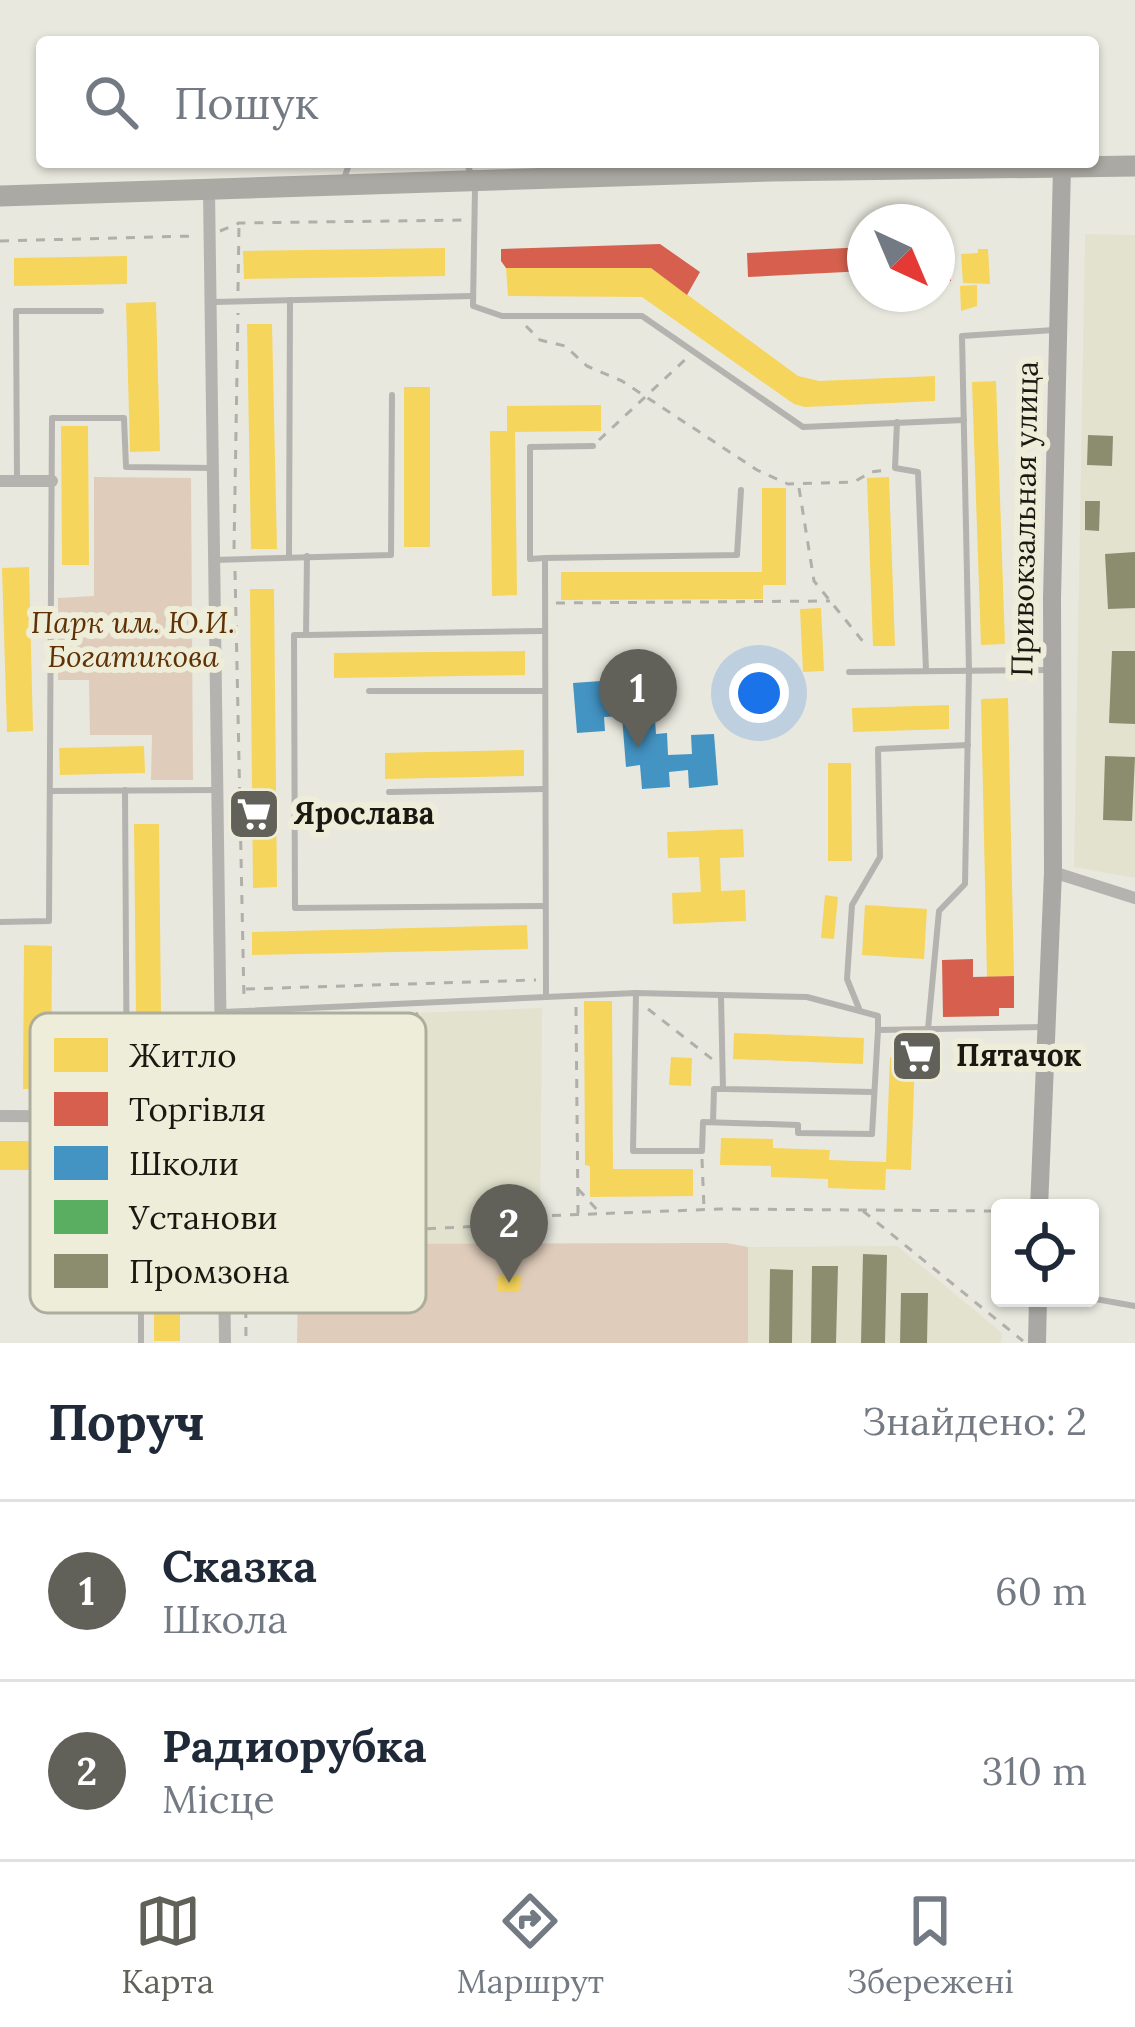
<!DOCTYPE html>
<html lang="uk">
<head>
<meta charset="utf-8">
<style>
  body { margin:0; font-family:Lora,serif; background:#f6f6f7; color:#1f2937 }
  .controls { position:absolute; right:36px; bottom:36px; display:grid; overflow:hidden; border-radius:12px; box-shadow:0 3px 9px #0004 }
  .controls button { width:108px; height:108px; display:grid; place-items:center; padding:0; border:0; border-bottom:3px solid #e0e1e3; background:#fff; color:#1f2937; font:60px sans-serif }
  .compass { position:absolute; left:847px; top:204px; width:108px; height:108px; border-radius:50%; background:#fff; box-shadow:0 3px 9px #0004; rotate:136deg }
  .you { position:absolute; left:759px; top:693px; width:42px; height:42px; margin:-30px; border:9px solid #fff; border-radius:50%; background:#1a73e8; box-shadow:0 0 0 18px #1a73e833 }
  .badge { display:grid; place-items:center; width:78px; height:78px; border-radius:50%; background:#616159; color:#fff; font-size:39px; font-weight:700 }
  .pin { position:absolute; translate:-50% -99px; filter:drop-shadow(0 3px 6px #0008) }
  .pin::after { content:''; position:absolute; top:63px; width:42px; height:36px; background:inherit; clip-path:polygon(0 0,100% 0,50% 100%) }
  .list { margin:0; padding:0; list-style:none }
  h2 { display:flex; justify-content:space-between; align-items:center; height:156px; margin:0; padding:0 48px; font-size:51px }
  h2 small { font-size:39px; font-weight:400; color:#747a83 }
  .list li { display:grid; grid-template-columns:78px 1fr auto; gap:36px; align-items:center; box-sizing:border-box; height:180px; padding:0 48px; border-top:3px solid #e0e1e3 }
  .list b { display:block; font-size:45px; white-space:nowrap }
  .list p { margin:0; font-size:39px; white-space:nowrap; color:#747a83 }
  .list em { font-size:39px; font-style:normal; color:#747a83 }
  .icon { flex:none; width:66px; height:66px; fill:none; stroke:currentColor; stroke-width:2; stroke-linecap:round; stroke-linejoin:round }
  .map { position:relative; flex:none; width:1135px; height:1343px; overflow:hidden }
  .search { position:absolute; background:#fff; box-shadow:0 3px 9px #0004; left:36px; right:36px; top:36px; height:132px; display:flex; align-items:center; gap:30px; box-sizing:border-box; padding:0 42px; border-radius:12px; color:#747a83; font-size:45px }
  .sheet { height:516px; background:#fff }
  nav { display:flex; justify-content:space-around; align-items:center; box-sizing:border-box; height:168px; border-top:3px solid #e0e1e3; background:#fff; font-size:33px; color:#747a83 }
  nav a { display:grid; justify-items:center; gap:6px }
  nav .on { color:#616159 }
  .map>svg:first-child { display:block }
</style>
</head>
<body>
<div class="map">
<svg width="1135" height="1343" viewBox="0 0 1135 1343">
  <rect width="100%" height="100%" fill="#e8e8de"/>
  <g fill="#e2e2cf">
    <path d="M1085 234 1135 235V878L1074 867Z"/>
    <path d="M542 1008 540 1245H266L263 1019Z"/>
    <path d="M897 1246 1002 1333 1001 1343H748V1247Z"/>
  </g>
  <g fill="#dfccba">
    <path d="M94 477 191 478 193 780H151L152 735H90L89 680H58V598L94 596Z"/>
    <path d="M726 1243 748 1247V1343H297L298 1293 360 1291V1244Z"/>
  </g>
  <g fill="#f6d55c">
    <path d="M445 248V276L244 279 243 251Z"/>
    <path d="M978 249H988L990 284 963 283 961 254 978 253Z"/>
    <path d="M127 256V284L14 286V258Z"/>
    <path d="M506 268H651L798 376 819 381 935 376V401L805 407 794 404 642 297 508 296Z"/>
    <path d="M977 285V306L961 311 960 286Z"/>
    <path d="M156 302 160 451 130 452 126 303Z"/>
    <path d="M247 324H272L277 549H251Z"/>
    <path d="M996 381 1005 644 981 645 972 382Z"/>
    <rect x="404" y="387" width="26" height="160"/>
    <path d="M601 405V431L515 432 517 595 492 596 490 431H507V406Z"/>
    <path d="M61 426H88L89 565H62Z"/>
    <path d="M889 477 895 646H873L867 478Z"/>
    <path d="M762 488H786V585H763V599L561 600V572H762Z"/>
    <path d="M29 567 33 731 7 732 2 568Z"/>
    <path d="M250 589H274L277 887 253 888Z"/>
    <path d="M821 608 824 671 803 672 800 609Z"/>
    <path d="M525 651V675L334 678V653Z"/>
    <path d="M1008 698 1014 976 987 977 981 699Z"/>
    <path d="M949 705V729L853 732 852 708Z"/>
    <path d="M144 746 145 773 60 775 59 748Z"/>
    <path d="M524 750V776L385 779V753Z"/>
    <path d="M828 763H851L852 861H828Z"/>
    <path d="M134 824H159L162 1108H137Z"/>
    <path d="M743 829 744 857 720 858 721 891 745 890 746 921 673 924 672 893 701 892 699 857 668 858 667 832Z"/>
    <path d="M825 895 838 897 834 939 821 938Z"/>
    <path d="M865 905 927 909 924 959 862 955Z"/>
    <path d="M527 925 528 949 252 955V932Z"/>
    <path d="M24 945 52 946 51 1089H23Z"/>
    <path d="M584 1001H612L613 1169H693V1196L590 1197V1166L585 1165Z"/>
    <path d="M734 1033 864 1038 863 1064 733 1059Z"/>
    <path d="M671 1057 692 1058 691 1086 669 1085Z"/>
    <path d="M890 1057H915L911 1170 886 1169 885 1190 828 1188V1179L771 1177V1166L720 1165 721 1138 773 1139V1148L830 1150 829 1160 886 1162Z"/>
    <rect x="0" y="1141" width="42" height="29"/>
    <path d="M497 1275H521L520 1291H497Z"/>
    <rect x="154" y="1278" width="26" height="63"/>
  </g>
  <g fill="#d6604d">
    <path d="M660 244 700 272 687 295 651 268H506L501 261V249Z"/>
    <path d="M865 247V271L748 277 747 253Z"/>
    <path d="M950 252 951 281 937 282V253Z"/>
    <path d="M973 959V977L1014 976V1008H999V1016L943 1017 942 960Z"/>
  </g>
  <path fill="#4393c3" d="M652 678 656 734 667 733 668 755 692 754 691 735 714 734 718 785 689 788 688 770 669 772 670 787 642 789 640 765 626 767 622 716 604 717 605 731 577 733 573 683 601 681 602 702 622 700 621 680Z"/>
  <g fill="#8c8c6e">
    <path d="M1088 435 1113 436 1112 466 1087 465Z"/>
    <path d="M1085 501H1100L1099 531 1085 530Z"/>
    <path d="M1135 552V608L1108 609 1105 554Z"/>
    <path d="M1112 651H1135V724L1109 723Z"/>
    <path d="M1105 756 1135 757 1132 821 1103 820Z"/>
    <path d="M863 1254 887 1255 885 1343H861Z"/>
    <path d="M812 1266H838L836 1343H811Z"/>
    <path d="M770 1269 793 1270 792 1343H769Z"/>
    <path d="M901 1293H928L927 1343H900Z"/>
  </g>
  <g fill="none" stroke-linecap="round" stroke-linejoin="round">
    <g stroke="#b0afaa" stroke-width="3" stroke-dasharray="9 9" stroke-linecap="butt">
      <path d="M220 231 239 223 467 220"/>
      <path d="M0 241 194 236"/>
      <path d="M238 291 239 223"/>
      <path d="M526 326 540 340 565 346 587 366 622 381 757 470 788 484 854 482 871 472 886 470"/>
      <path d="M599 440 688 357"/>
      <path d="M799 488 814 581 865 644"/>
      <path d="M234 549 238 313"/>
      <path d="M235 571 244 999"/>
      <path d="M556 603 830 601"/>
      <path d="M246 989 536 980"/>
      <path d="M576 1007 578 1213"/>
      <path d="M648 1009 712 1059"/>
      <path d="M244 1021 246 1343"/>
      <path d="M246 1055 349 1053 418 1013"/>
      <path d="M702 1159 704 1209"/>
      <path d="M578 1189 600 1213"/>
      <path d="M863 1211 1023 1341"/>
      <path d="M247 1231 422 1229 483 1226 540 1216 720 1209 1000 1211"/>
    </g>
    <g stroke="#b4b3af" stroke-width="6">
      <path d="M466 162 472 176"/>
      <path d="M343 181 350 162"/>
      <path d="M475 189 473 306 502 316H642L803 427 964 420"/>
      <path d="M213 302 473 296"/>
      <path d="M897 422 895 468 918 472 926 670"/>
      <path d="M17 481 16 311H101"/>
      <path d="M307 556 306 635H294L295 908 544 906"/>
      <path d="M289 557 290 300"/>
      <path d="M545 558 737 555 741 490"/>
      <path d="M214 560 391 555 392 395"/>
      <path d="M306 635 542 631"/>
      <path d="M849 672 1049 670"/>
      <path d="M369 691H544"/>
      <path d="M125 790 127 1116"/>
      <path d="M50 791 216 790"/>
      <path d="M389 792 544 789"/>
      <path d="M0 922 49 921 52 418H124L126 467 213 468"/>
      <path d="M721 996 723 1089 873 1092"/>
      <path d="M546 997 636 993"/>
      <path d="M860 1011 847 979 852 905 880 857 878 749 968 745"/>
      <path d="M223 1012 546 997 545 558 530 559V447L593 446"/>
      <path d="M928 1029 939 911 965 884 969 671 962 336 1054 330"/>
      <path d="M878 1030 872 1134 798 1133V1125L703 1122 702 1151H633L636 993 807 997 878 1016V1030L1042 1027"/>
      <path d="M713 1122 714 1089H723"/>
      <path d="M141 1290V1343"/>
      <path d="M1090 1298 1135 1306"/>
    </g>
    <g stroke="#b4b3af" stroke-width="12">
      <path d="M209 192 225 1343"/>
      <path d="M0 481H52"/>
      <path d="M1053 872 1135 898"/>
      <path d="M0 1116 221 1117"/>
    </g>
    <g stroke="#a9a8a4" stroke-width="18">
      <path d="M1039 1208 1053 872 1052 598 1062 166"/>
      <path d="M1037 1343 1038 1298"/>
    </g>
    <path stroke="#aaa9a3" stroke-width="21" d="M0 196 772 171 1135 166"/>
  </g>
  <defs>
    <g id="supermarket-square" transform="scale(2.7)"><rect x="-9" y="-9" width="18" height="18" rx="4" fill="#616159" stroke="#ededd9"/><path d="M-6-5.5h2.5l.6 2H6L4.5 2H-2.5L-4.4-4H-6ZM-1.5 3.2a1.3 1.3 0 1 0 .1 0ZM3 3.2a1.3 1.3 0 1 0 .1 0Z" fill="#fff"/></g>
  </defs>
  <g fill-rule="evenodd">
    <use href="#supermarket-square" x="254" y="814"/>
    <use href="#supermarket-square" x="917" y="1056"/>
  </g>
  <g text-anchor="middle" stroke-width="12" stroke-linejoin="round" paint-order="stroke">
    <g font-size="30" fill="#191912" stroke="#ededd9">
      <text transform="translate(1025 519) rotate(-89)" y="10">Привокзальная улица</text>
    </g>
    <g font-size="30" font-style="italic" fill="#5f3104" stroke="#ededd9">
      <text x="133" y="633">Парк им. Ю.И.<tspan x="133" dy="34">Богатикова</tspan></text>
    </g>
    <g font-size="30" font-weight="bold" fill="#191912" stroke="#ededd9" text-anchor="start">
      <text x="293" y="824">Ярослава</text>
      <text x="956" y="1066">Пятачок</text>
    </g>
  </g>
  <rect x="30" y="1013" width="396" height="300" rx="18" fill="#ededd9" stroke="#adad9d" stroke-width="3"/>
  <rect x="54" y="1038" width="54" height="34" fill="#f6d55c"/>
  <rect x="54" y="1092" width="54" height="34" fill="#d6604d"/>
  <rect x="54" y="1146" width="54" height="34" fill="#4393c3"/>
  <rect x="54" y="1200" width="54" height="34" fill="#5aae61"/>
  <rect x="54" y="1254" width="54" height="34" fill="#8c8c6e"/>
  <g font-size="33" fill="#191912">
    <text x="129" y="1067">Житло</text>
    <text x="129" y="1121">Торгівля</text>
    <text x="129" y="1175">Школи</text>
    <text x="129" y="1229">Установи</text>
    <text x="129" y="1283">Промзона</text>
  </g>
</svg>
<div class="controls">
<button><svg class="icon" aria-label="locate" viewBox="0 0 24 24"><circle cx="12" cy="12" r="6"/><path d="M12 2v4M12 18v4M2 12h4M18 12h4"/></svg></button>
</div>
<svg class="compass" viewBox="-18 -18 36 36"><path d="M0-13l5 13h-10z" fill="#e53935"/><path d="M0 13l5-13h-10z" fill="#747a83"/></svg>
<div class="you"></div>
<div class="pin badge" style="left:638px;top:748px">1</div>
<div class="pin badge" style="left:509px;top:1283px">2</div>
<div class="search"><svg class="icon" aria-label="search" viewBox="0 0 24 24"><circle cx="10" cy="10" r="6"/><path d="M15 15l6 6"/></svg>Пошук</div>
</div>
<section class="sheet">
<h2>Поруч<small>Знайдено: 2</small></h2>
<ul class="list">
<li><span class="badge">1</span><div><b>Сказка</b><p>Школа</p></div><em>60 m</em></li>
<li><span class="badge">2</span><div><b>Радиорубка</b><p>Місце</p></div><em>310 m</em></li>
</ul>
</section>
<nav>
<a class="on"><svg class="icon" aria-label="map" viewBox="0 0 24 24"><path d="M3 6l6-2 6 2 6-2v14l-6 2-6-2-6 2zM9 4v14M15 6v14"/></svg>Карта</a>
<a><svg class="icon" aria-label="directions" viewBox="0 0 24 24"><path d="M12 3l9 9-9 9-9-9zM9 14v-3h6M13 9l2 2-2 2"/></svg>Маршрут</a>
<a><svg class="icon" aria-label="saved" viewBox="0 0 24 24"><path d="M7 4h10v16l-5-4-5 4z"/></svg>Збережені</a>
</nav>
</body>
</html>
